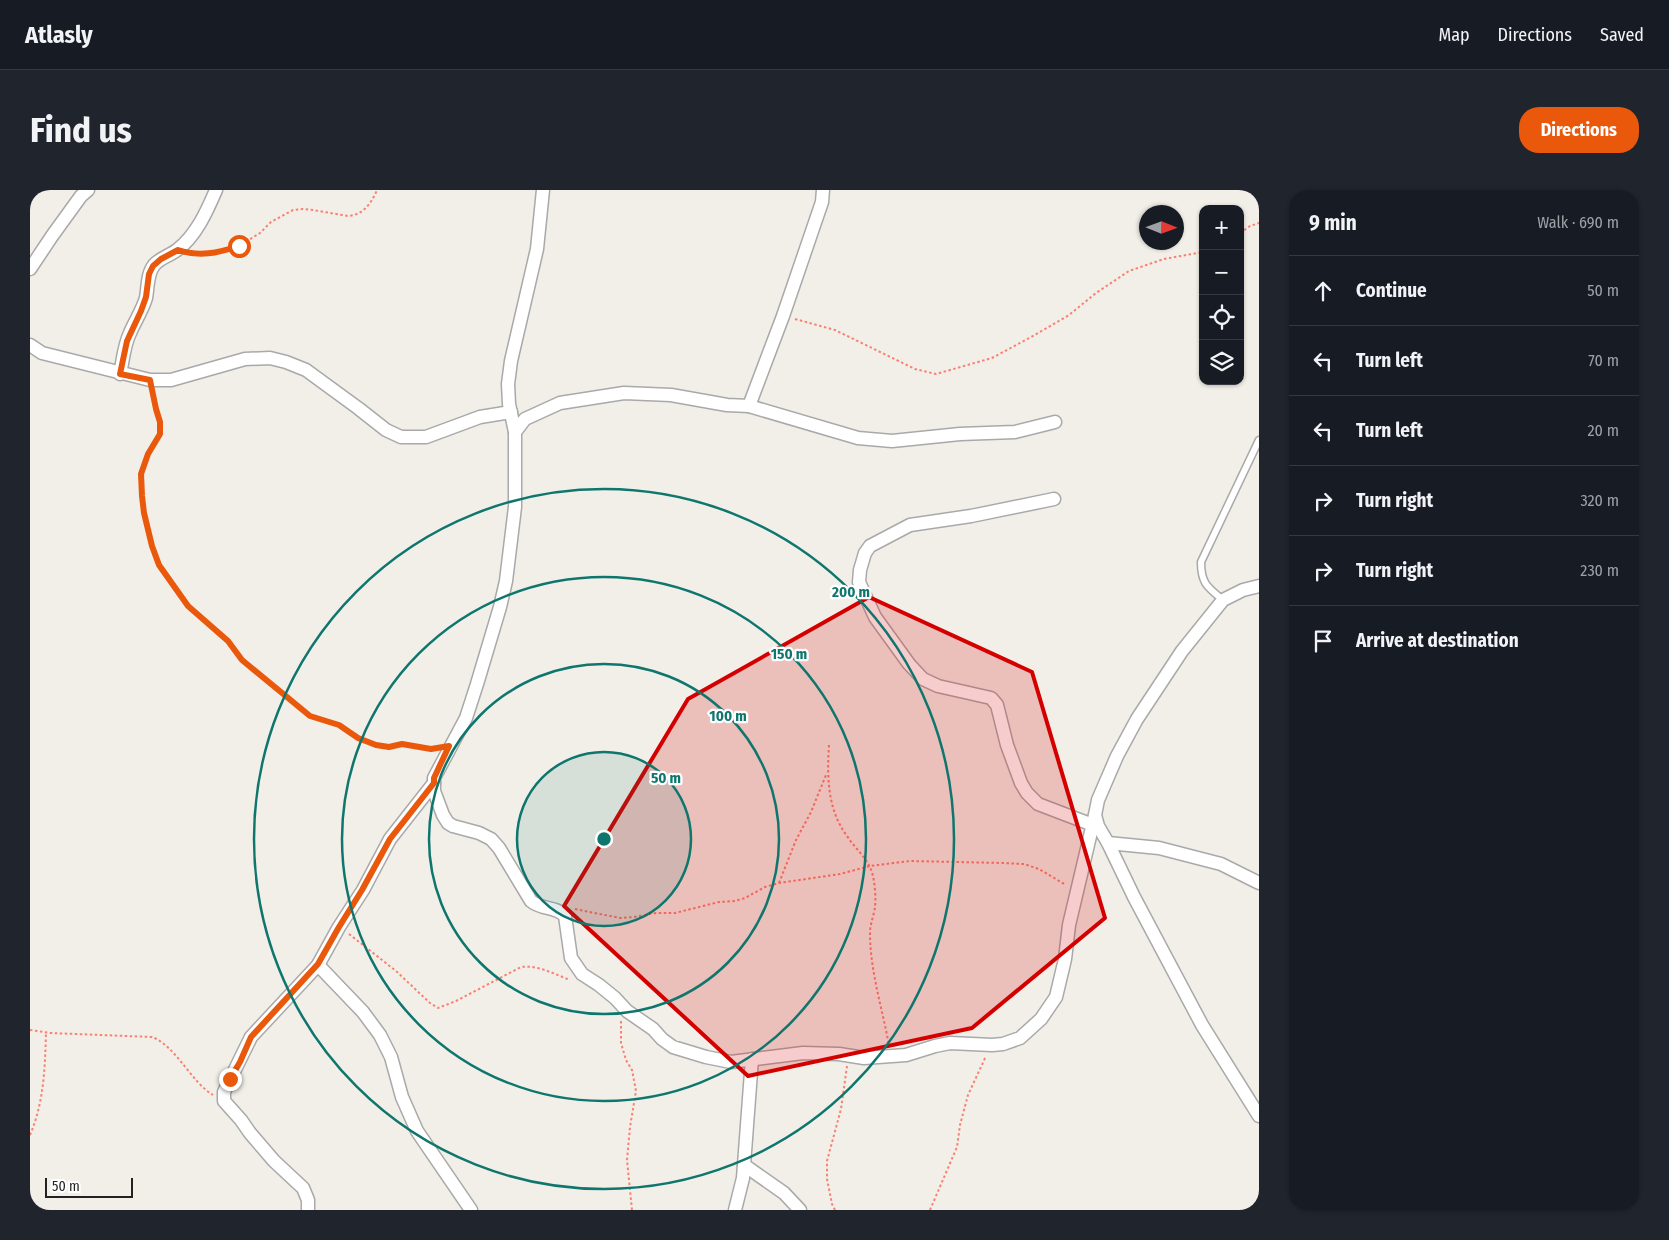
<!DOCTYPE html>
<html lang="en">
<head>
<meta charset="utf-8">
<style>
  body { margin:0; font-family:"Fira Sans Condensed",sans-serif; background:#20242c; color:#f1f3f6 }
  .controls { position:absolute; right:15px; top:15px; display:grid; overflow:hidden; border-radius:10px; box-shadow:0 1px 4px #0004 }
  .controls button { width:45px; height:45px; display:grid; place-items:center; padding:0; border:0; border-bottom:1px solid #363941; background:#171b24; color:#f1f3f6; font:25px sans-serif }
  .compass { position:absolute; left:1109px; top:15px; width:45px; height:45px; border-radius:50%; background:#171b24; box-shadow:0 1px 4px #0004; rotate:91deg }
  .scale { position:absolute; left:15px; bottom:12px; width:88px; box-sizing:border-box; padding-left:5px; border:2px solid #222; border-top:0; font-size:14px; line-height:18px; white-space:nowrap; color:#222; -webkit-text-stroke:4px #fff; paint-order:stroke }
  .stop { position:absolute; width:15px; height:15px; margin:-11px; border:4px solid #ea580c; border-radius:50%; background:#fff }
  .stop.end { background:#ea580c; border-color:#fff; box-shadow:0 1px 5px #0008 }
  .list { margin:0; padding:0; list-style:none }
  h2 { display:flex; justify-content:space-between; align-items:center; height:65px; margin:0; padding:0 20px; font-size:21px }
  h2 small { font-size:16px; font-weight:400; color:#9ea1a6 }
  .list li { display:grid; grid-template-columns:32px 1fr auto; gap:15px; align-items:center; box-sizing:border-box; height:70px; padding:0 20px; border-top:1px solid #363941 }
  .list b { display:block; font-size:19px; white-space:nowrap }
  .list em { font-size:16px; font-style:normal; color:#9ea1a6 }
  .icon { flex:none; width:28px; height:28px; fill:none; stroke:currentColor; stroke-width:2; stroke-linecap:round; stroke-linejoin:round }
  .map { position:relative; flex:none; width:1229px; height:1020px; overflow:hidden; border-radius:20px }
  header { display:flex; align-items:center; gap:30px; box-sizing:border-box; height:70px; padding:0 25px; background:#171b24; border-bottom:1px solid #363941 }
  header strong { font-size:24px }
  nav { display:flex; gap:28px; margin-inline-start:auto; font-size:18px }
  .intro { display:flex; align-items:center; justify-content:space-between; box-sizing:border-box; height:120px; padding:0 30px }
  h1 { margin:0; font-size:35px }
  .button { padding:12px 22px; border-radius:20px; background:#ea580c; color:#fff; font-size:18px; font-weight:700 }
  main { display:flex; gap:30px; padding:0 30px }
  aside { flex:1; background:#171b24; border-radius:20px; box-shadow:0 1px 4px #0004 }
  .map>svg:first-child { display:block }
</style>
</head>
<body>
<header>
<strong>Atlasly</strong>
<nav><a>Map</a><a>Directions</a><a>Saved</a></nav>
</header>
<div class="intro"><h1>Find us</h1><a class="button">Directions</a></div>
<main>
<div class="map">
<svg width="1229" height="1020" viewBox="0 0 1229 1020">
  <rect width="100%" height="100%" fill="#f2efe9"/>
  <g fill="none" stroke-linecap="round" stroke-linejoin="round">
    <g stroke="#a9a9a9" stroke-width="9">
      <path id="lane" d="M1193 410C1177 397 1171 393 1171 372L1229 250"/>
    </g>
    <g stroke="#a9a9a9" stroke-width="15">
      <g id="street">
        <path d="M513 0 507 59 481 171 478 194 479 214 485 242V317L476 391 470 417 447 494 436 528 404 588V601L413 625 418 633 423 636 449 643 461 649 469 658 501 711C511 720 526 716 535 726L541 768 552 784 569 795 585 808 597 821 623 839 632 849 643 857 676 867 701 872 773 863 809 864 834 868 876 865 905 856 920 853 962 855 973 854 990 848 1011 829 1026 807 1035 769 1039 735 1065 625"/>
        <path d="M0 79 22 46 51 6 58 0"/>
        <path d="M0 155 12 163 120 190H141L215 169 240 168 256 172 276 180 328 218 356 240 371 247H396L450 227 481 222"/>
        <path d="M90 184C93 170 94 155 100 143 105 131 112 121 116 108 118 97 117 84 124 75 130 68 139 66 147 60 166 46 177 21 186 0"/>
        <path d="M719 216 753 126 792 12 793 0"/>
        <path d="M485 242 495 229 530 213 594 203 641 205 697 215 719 216 828 248 862 251 930 244 985 242 1025 232"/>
        <path d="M1024 309 941 326 880 335 840 356 835 363 830 380 829 392 845 427 879 474 893 489 908 496 961 508 967 515 977 555 991 593 997 603 1008 614 1063 635"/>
        <path d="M1229 396 1213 400 1193 410 1152 461 1107 529 1087 566 1068 610 1065 625 1068 636 1078 653 1104 707 1172 835 1229 926"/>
        <path d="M1078 653 1129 658 1191 674 1229 693"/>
        <path d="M288 775 333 822 350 845 361 867 372 907 387 941 441 1020"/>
        <path d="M714 975 754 1003 770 1020"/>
        <path d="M278 1020V1010L273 998 244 971 220 943 211 930 194 911V902L221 847 288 775 309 737 333 700 360 649 404 593"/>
        <path d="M705 1020 713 988 722 869"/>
      </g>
    </g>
    <g stroke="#fa8072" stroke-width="2" stroke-dasharray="2.5 2.5" stroke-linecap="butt">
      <path d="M1210 43 1220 36 1229 33"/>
      <path d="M163 64 182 63 209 56 230 43 241 32 263 20 272 19 283 20 318 26C333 25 341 14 347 0"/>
      <path d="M765 129 805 140 885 179 906 184 962 168 1003 146 1039 125 1066 103 1099 81 1134 69 1173 62"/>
      <path d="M122 202 130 232V244L118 264 111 284 112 306 114 323 122 356 129 375 158 416 198 451 212 470 280 526 309 535 328 548 346 555 359 557 372 554 401 559 407 558"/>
      <path d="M799 555C797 586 797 619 817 646 826 660 839 669 843 686 845 696 846 707 845 717 844 725 840 734 840 743 840 780 852 818 859 855"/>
      <path d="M749 693 766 650 781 622 796 585"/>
      <path d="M545 719 590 728 604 727 626 723H645L689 712 705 711 715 708 735 697 749 693 810 684 840 676 880 671 973 673 994 674 1009 679 1036 695"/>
      <path d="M319 744 366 781 400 813 408 818 426 811 491 777C509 775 524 784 540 790"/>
      <path d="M591 831V853L596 870 602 880 606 901 600 937 597 970 602 1020"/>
      <path d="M0 840 20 843 122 847C146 856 161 892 183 905"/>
      <path d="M0 945C14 912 15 878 16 842"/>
      <path d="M805 1020 802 1014 797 989V971L811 919 817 876"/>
      <path d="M900 1020 927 957 930 935 938 905 956 866"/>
    </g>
    <use href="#lane" stroke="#fff" stroke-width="6"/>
    <use href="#street" stroke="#fff" stroke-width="12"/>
  </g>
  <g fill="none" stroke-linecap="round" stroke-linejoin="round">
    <path stroke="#ea580c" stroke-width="6" d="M200 889 210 872 221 847 288 774 309 737 332 700 360 649 404 593V588L419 556 401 559 372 554 359 557 346 555 328 548 309 535 280 526 212 470 198 451 158 416 129 375 122 356 114 323 112 306 111 284 118 264 130 244V232L126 219 120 190 90 184 97 151 111 121 116 107 119 84 123 76 131 69 148 60C169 67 188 63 209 56"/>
  </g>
  <path fill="#d40000" fill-opacity="0.2" stroke="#d40000" stroke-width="4" stroke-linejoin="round" d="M839 407 1002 482 1075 728 942 838 718 886 534 716 658 509Z"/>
  <circle cx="574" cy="649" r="87" fill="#0f766e" fill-opacity=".12"/>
  <g fill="none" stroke="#0f766e" stroke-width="2.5">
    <circle cx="574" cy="649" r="87"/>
    <circle cx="574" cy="649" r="175"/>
    <circle cx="574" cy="649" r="262"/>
    <circle cx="574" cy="649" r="350"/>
  </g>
  <circle cx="574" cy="649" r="8" fill="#0f766e" stroke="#fff" stroke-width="2.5"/>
  <g font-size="15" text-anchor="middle" font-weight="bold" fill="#0f766e" stroke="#fff" stroke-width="4.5" stroke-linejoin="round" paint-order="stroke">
    <text x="821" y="407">200 m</text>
    <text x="759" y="469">150 m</text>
    <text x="698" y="531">100 m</text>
    <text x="636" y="593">50 m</text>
  </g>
</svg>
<div class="controls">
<button>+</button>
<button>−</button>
<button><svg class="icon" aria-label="locate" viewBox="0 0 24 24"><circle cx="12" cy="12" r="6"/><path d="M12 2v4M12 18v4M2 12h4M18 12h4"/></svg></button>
<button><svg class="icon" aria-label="layers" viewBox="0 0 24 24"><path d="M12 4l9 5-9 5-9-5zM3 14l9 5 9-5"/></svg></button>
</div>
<svg class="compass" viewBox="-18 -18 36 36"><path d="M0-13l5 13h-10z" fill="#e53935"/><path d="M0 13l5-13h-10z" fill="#9ea1a6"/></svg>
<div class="scale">50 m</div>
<div class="stop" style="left:209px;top:56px"></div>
<div class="stop end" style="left:200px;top:889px"></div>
</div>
<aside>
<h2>9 min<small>Walk · 690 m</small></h2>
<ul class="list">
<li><svg class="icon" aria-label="ahead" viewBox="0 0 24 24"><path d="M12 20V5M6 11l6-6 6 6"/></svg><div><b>Continue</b></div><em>50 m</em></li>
<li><svg class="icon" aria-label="left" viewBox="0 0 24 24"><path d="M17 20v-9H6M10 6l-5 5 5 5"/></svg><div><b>Turn left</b></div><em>70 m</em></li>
<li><svg class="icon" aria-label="left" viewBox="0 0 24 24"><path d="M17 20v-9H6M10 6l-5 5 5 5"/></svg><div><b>Turn left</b></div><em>20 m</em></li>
<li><svg class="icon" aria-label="right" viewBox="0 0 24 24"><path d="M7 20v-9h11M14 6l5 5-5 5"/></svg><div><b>Turn right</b></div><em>320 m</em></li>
<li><svg class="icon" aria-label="right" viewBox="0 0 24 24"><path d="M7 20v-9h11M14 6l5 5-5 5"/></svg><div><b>Turn right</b></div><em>230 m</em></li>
<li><svg class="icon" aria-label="arrive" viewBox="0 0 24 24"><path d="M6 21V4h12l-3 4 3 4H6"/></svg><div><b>Arrive at destination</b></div></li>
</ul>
</aside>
</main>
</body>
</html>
